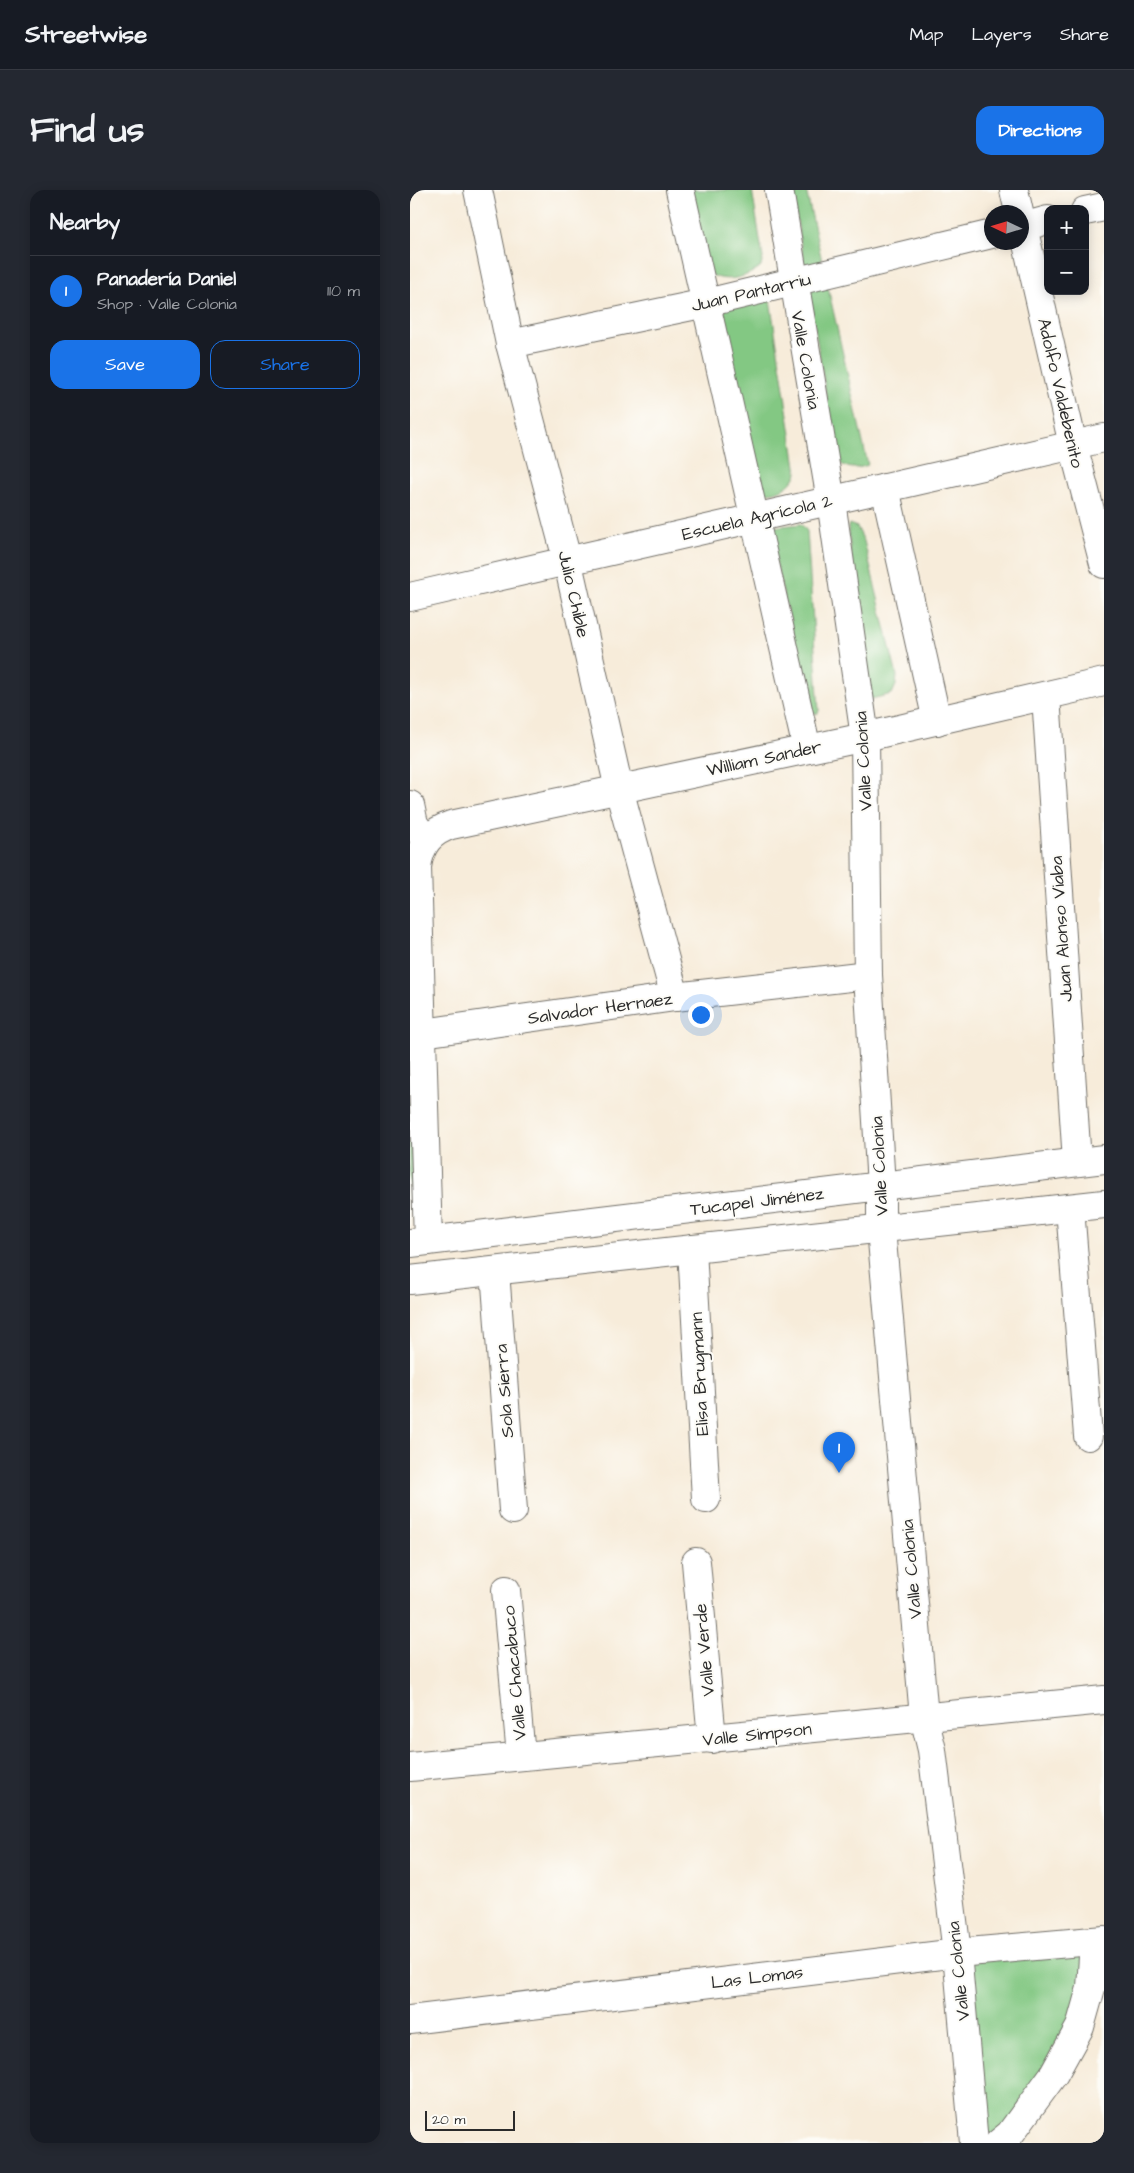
<!DOCTYPE html>
<html lang="en">
<head>
<meta charset="utf-8">
<style>
  body { margin:0; font-family:"Architects Daughter",sans-serif; background:#242831; color:#f1f3f6 }
  .controls { position:absolute; right:15px; top:15px; display:grid; overflow:hidden; border-radius:10px; box-shadow:0 2px 12px #0003 }
  .controls button { width:45px; height:45px; display:grid; place-items:center; padding:0; border:0; border-bottom:1px solid #363941; background:#171b24; color:#f1f3f6; font:25px sans-serif }
  .compass { position:absolute; left:574px; top:15px; width:45px; height:45px; border-radius:50%; background:#171b24; box-shadow:0 2px 12px #0003; rotate:274deg }
  .scale { position:absolute; left:15px; bottom:12px; width:90px; box-sizing:border-box; padding-left:5px; border:2px solid #2b2b2b; border-top:0; font-size:14px; line-height:18px; white-space:nowrap; color:#2b2b2b; -webkit-text-stroke:4px #fdfcf7; paint-order:stroke }
  .you { position:absolute; left:290px; top:824px; width:18px; height:18px; margin:-12px; border:4px solid #fff; border-radius:50%; background:#1a73e8; box-shadow:0 0 0 8px #1a73e833 }
  .badge { display:grid; place-items:center; width:32px; height:32px; border-radius:50%; background:#1a73e8; color:#fff; font-size:16px; font-weight:700 }
  .pin { position:absolute; translate:-50% -41px; filter:drop-shadow(0 1px 2px #0008) }
  .pin::after { content:''; position:absolute; top:26px; width:18px; height:15px; background:inherit; clip-path:polygon(0 0,100% 0,50% 100%) }
  .list { margin:0; padding:0; list-style:none }
  h2 { display:flex; justify-content:space-between; align-items:center; height:65px; margin:0; padding:0 20px; font-size:21px }
  h2 small { font-size:16px; font-weight:400; color:#9ea1a6 }
  .list li { display:grid; grid-template-columns:32px 1fr auto; gap:15px; align-items:center; box-sizing:border-box; height:70px; padding:0 20px; border-top:1px solid #363941 }
  .list b { display:block; font-size:19px; white-space:nowrap }
  .list p { margin:0; font-size:16px; white-space:nowrap; color:#9ea1a6 }
  .list em { font-size:16px; font-style:normal; color:#9ea1a6 }
  .actions { display:flex; gap:10px; padding:15px 20px }
  .actions a { flex:1; padding:11px 0; border:1px solid #1a73e8; border-radius:15px; text-align:center; font-size:18px; color:#1a73e8 }
  .actions .main { background:#1a73e8; color:#fff }
  .map { position:relative; flex:none; width:694px; height:1953px; overflow:hidden; border-radius:15px }
  header { display:flex; align-items:center; gap:30px; box-sizing:border-box; height:70px; padding:0 25px; background:#171b24; border-bottom:1px solid #363941 }
  header strong { font-size:24px }
  nav { display:flex; gap:28px; margin-inline-start:auto; font-size:18px }
  .intro { display:flex; align-items:center; justify-content:space-between; box-sizing:border-box; height:120px; padding:0 30px }
  h1 { margin:0; font-size:35px }
  .button { padding:12px 22px; border-radius:15px; background:#1a73e8; color:#fff; font-size:18px; font-weight:700 }
  main { display:flex; gap:30px; padding:0 30px }
  aside { flex:1; background:#171b24; border-radius:15px; box-shadow:0 2px 12px #0003 }
  .map>svg:first-child { display:block }
</style>
</head>
<body>
<header>
<strong>Streetwise</strong>
<nav><a>Map</a><a>Layers</a><a>Share</a></nav>
</header>
<div class="intro"><h1>Find us</h1><a class="button">Directions</a></div>
<main>
<aside>
<h2>Nearby<small></small></h2>
<ul class="list">
<li><span class="badge">1</span><div><b>Panadería Daniel</b><p>Shop · Valle Colonia</p></div><em>110 m</em></li>
</ul>
<div class="actions"><a class="main">Save</a><a>Share</a></div>
</aside>
<div class="map">
<svg width="694" height="1953" viewBox="0 0 694 1953">
  <rect width="100%" height="100%" fill="#fdfcf7"/>
  <filter id="ink" filterUnits="userSpaceOnUse"><feTurbulence type="fractalNoise" baseFrequency=".02" numOctaves="2"/><feDisplacementMap in="SourceGraphic" scale="10" xChannelSelector="R" yChannelSelector="G"/><feConvolveMatrix kernelMatrix="1 2 1 2 8 2 1 2 1" color-interpolation-filters="sRGB"/></filter>
  <filter id="wash" filterUnits="userSpaceOnUse"><feTurbulence type="fractalNoise" baseFrequency=".0096" numOctaves="4" result="noise"/><feDisplacementMap in="SourceGraphic" scale="20" xChannelSelector="R" yChannelSelector="G"/><feGaussianBlur stdDeviation="1.12" result="paint"/><feColorMatrix in="noise" values="0 0 0 0 0 0 0 0 0 0 0 0 0 0 0 0 0 1.4 0 .05"/><feComposite in="paint" operator="in"/></filter>
  <g filter="url(#wash)">
    <rect width="100%" height="100%" fill="#f7ecda"/>
    <g fill="#83c883" stroke="#577a57">
      <path d="M276 0H342L353 68 351 76C338 88 313 94 299 83Z"/>
      <path d="M382 0H396L458 275C445 280 437 279 427 271Z"/>
      <path d="M359 103 387 283C382 297 363 307 349 301L305 114Z"/>
      <path d="M391 334 397 341 409 521 407 524 401 521 359 343 363 337Z"/>
      <path d="M439 334 447 337 454 351 487 486 486 495 482 504 457 510 438 337Z"/>
      <path d="M0 912 5 1007 0 1008Z"/>
      <path d="M682 1754 678 1796 598 1941 567 1953 551 1765Z"/>
    </g>
  </g>
  <g filter="url(#ink)">
    <g fill="none" stroke-linecap="round" stroke-linejoin="round">
      <g stroke="#726f68" stroke-width="30">
        <g id="minor">
          <path d="M68 0 100 154 157 369 209 599 265 807"/>
          <path d="M270 0 397 559"/>
          <path d="M369 0 421 311 455 547 458 785 471 996V1039L514 1527 522 1560 547 1763 564 1953"/>
          <path d="M604 0 609 22"/>
          <path d="M675 21 694 17"/>
          <path d="M612 32 663 255 694 374"/>
          <path d="M612 37 638 30"/>
          <path d="M100 154 296 113 582 44"/>
          <path d="M475 298 527 531"/>
          <path d="M0 407 694 248"/>
          <path d="M636 506 667 972"/>
          <path d="M0 615 4 634 16 650"/>
          <path d="M13 843 265 807 458 785"/>
          <path d="M660 1018 678 1246"/>
          <path d="M18 1051 7 677C10 655 20 642 41 635L455 547 694 492"/>
          <path d="M1 1053 694 969"/>
          <path d="M282 1059 296 1309"/>
          <path d="M85 1081 103 1320"/>
          <path d="M0 1090 694 1014"/>
          <path d="M286 1372 302 1549"/>
          <path d="M96 1400 111 1566"/>
          <path d="M0 1577 694 1510"/>
          <path d="M0 1830 547 1763 694 1750"/>
          <path d="M589 1953 600 1944 644 1884 670 1837 681 1798 684 1751"/>
        </g>
      </g>
      <use href="#minor" stroke="#fff" stroke-width="28"/>
    </g>
  </g>
  <g text-anchor="middle" stroke-width="4" stroke-linejoin="round" paint-order="stroke">
    <g font-size="18" fill="#2b2b2b" stroke="#fdfcf7">
      <text transform="translate(341 102) rotate(-13)" y="6">Juan Pantarriu</text>
      <text transform="translate(396 170) rotate(80)" y="6">Valle Colonia</text>
      <text transform="translate(651 203) rotate(77)" y="6">Adolfo Valdebenito</text>
      <text transform="translate(347 327) rotate(-13)" y="6">Escuela Agrícola 2</text>
      <text transform="translate(164 404) rotate(77)" y="6">Julio Chible</text>
      <text transform="translate(354 568) rotate(-12)" y="6">William Sander</text>
      <text transform="translate(453 571) rotate(-93)" y="6">Valle Colonia</text>
      <text transform="translate(651 739) rotate(-94)" y="6">Juan Alonso Viaba</text>
      <text transform="translate(190 818) rotate(-8)" y="6">Salvador Hernaez</text>
      <text transform="translate(469 976) rotate(-93)" y="6">Valle Colonia</text>
      <text transform="translate(347 1011) rotate(-7)" y="6">Tucapel Jiménez</text>
      <text transform="translate(289 1184) rotate(-93)" y="6">Elisa Brugmann</text>
      <text transform="translate(94 1201) rotate(-94)" y="6">Sola Sierra</text>
      <text transform="translate(501 1379) rotate(-95)" y="6">Valle Colonia</text>
      <text transform="translate(294 1460) rotate(-95)" y="6">Valle Verde</text>
      <text transform="translate(104 1483) rotate(-95)" y="6">Valle Chacabuco</text>
      <text transform="translate(347 1544) rotate(-6)" y="6">Valle Simpson</text>
      <text transform="translate(548 1781) rotate(-96)" y="6">Valle Colonia</text>
      <text transform="translate(347 1787) rotate(-7)" y="6">Las Lomas</text>
    </g>
  </g>
</svg>
<div class="controls">
<button>+</button>
<button>−</button>
</div>
<svg class="compass" viewBox="-18 -18 36 36"><path d="M0-13l5 13h-10z" fill="#e53935"/><path d="M0 13l5-13h-10z" fill="#9ea1a6"/></svg>
<div class="scale">20 m</div>
<div class="you"></div>
<div class="pin badge" style="left:429px;top:1283px">1</div>
</div>
</main>
</body>
</html>
